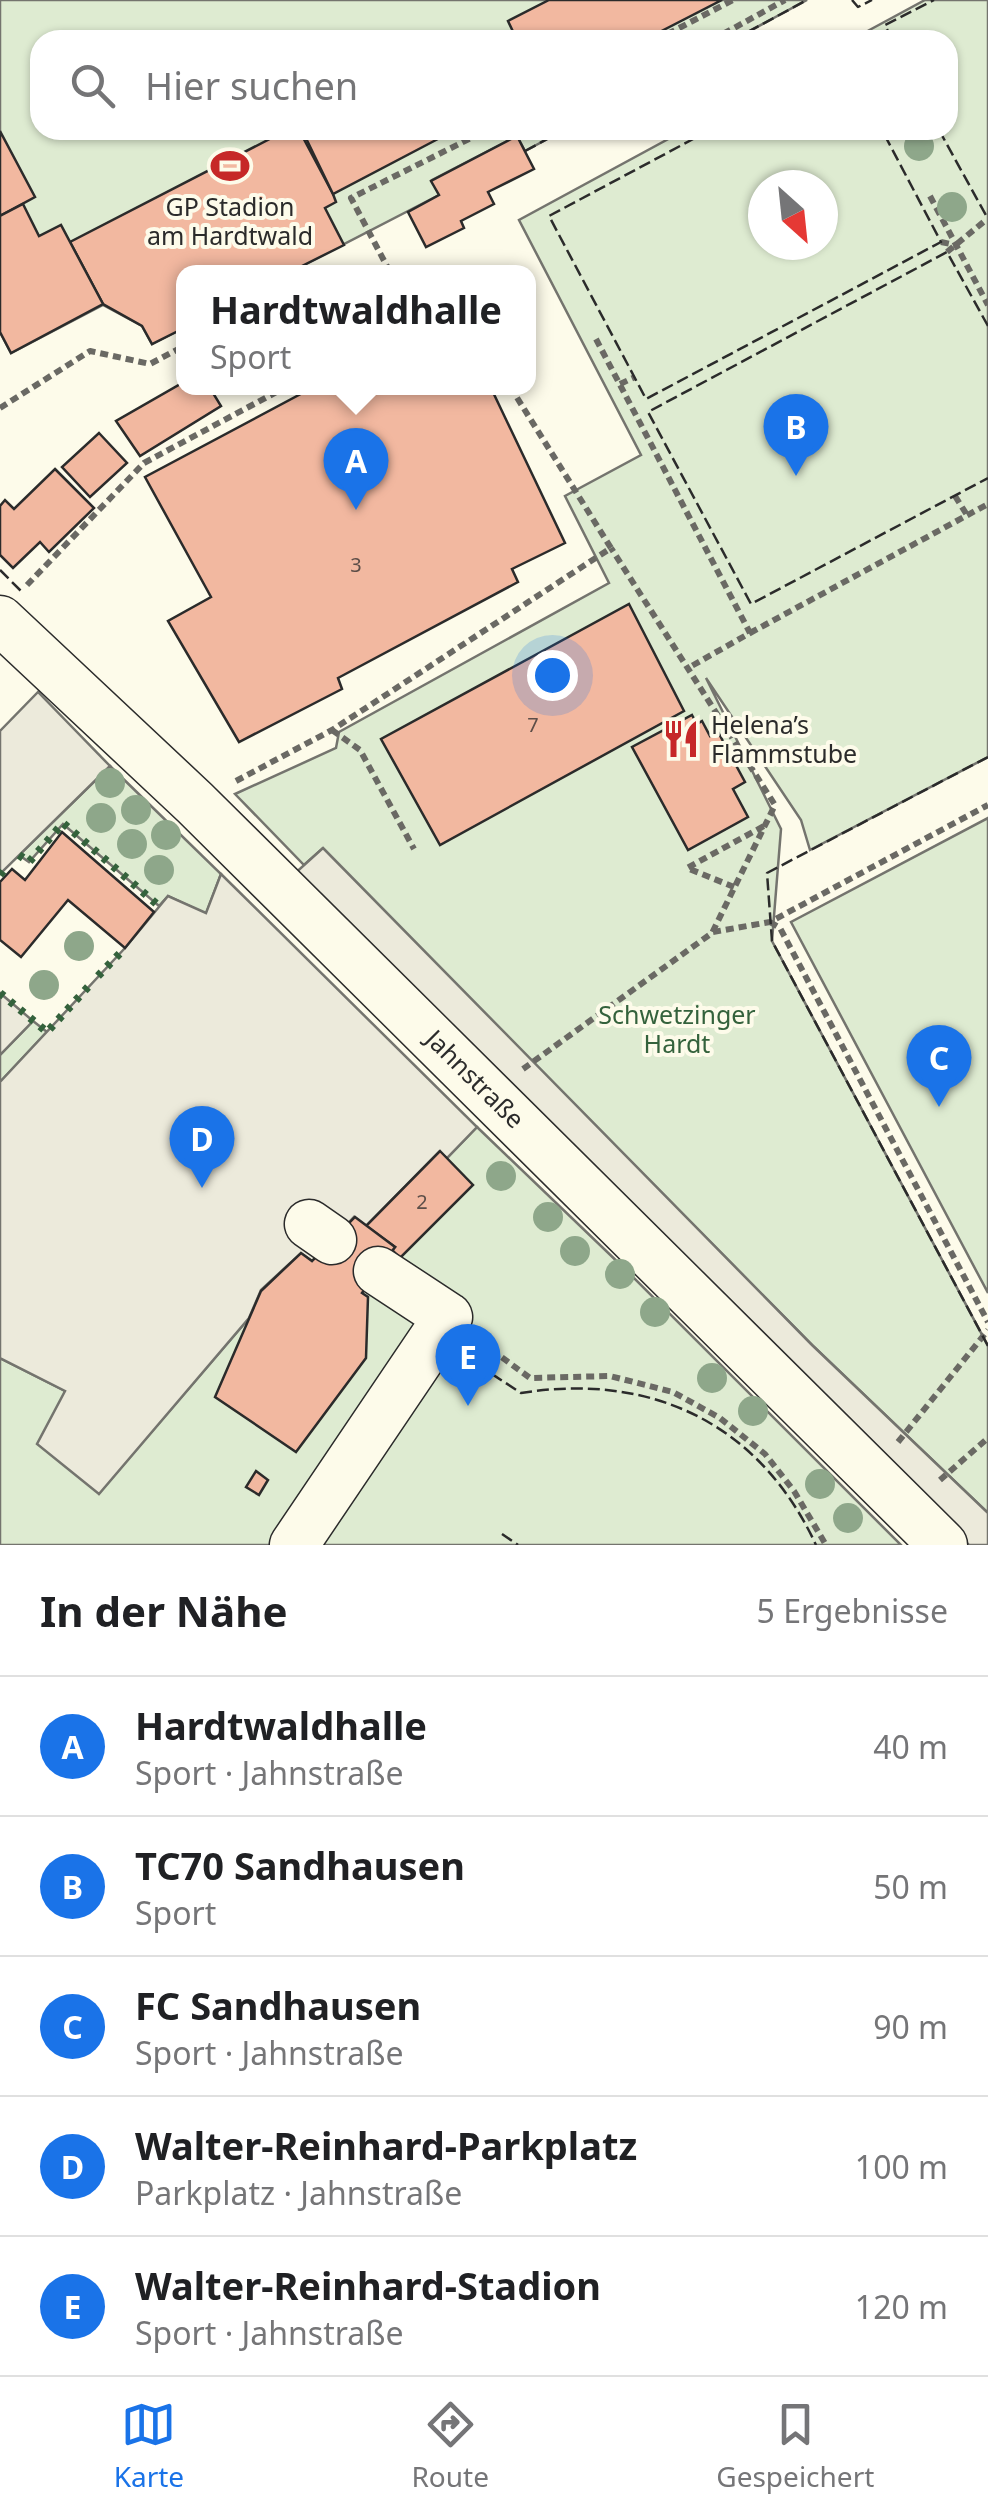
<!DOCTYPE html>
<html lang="de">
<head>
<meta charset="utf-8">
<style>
  body { margin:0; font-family:"Noto Sans",sans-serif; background:#f2f2f2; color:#202124 }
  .compass { position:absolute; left:748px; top:170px; width:90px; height:90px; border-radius:50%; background:#fff; box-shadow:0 2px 8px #0004; rotate:153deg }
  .you { position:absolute; left:552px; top:675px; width:35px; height:35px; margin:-25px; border:8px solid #fff; border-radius:50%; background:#1a73e8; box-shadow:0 0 0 15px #1a73e833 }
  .badge { display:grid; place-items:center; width:65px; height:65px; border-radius:50%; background:#1a73e8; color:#fff; font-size:32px; font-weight:700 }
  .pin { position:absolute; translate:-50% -82px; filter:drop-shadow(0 2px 5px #0008) }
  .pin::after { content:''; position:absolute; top:52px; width:35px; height:30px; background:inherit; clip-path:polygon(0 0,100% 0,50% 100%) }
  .popup { position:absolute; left:176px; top:265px; width:360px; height:130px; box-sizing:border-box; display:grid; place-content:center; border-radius:20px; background:#fff; filter:drop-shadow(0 2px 8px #0005); font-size:32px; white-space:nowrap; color:#757577 }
  .popup b { font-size:38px; color:#202124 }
  .popup::after { content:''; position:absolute; left:50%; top:100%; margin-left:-20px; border:20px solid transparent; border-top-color:#fff }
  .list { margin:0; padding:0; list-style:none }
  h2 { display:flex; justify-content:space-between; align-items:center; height:130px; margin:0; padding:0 40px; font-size:42px }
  h2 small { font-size:32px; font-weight:400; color:#757577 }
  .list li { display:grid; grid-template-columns:65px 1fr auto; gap:30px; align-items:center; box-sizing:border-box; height:140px; padding:0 40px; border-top:2px solid #e0e0e0 }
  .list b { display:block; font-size:38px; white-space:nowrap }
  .list p { margin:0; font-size:32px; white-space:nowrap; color:#757577 }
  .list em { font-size:32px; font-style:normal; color:#757577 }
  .icon { flex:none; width:55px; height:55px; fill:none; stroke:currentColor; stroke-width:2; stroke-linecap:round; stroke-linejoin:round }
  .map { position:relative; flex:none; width:988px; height:1545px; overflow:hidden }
  .search { position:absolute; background:#fff; box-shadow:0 2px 8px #0004; left:30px; right:30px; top:30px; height:110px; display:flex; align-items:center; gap:25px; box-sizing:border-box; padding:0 35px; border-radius:30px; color:#757577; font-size:38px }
  .sheet { height:830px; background:#fff }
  nav { display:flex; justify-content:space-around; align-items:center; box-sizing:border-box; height:140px; border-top:2px solid #e0e0e0; background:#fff; font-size:28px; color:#757577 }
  nav a { display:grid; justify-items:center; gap:5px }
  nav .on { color:#1a73e8 }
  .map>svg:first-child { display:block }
</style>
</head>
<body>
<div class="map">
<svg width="988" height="1545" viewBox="0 0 988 1545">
  <rect width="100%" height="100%" fill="#fdfbea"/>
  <g fill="#deebd1" stroke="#74746e" stroke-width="2.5" fill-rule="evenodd">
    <path d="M0 0H807L733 40H40V130H564L525 151 517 136 432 180 439 195 290 272H184L183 328 152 344 142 326 103 305 11 353 0 332Z"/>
    <path d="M925 0H988V757L810 850 801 820 706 678 781 829 772 941 988 1346V1513L812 1345 322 849 304 865 235 794 336 748 339 732 609 583 565 496 641 455 519 220 685 130H948V40H851ZM763 185H823V245H763Z"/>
    <path d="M110 766 221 874 206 914 168 896 159 906 63 824 29 862 19 855Z"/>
    <path d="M988 818V1293L791 922Z"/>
    <path d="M33 1021 47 1032 0 1082V1055Z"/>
    <path d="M477 1127 626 1270 901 1545H0V1358L65 1391 99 1493 249 1318 261 1291 301 1253 313 1260 355 1217 366 1225 440 1151 447 1158Z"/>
  </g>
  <g fill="#eceadb" stroke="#74746e" stroke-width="2.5">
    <path d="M38 692 110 766 0 874V731Z"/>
    <path d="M323 848 812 1345 988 1513V1545H969L954 1531 292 876Z"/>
    <path d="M221 874 477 1127 447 1158 439 1152 366 1226 354 1217 312 1261 301 1253 261 1290 249 1318 99 1494 37 1444 65 1391 0 1358V1082L125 948 168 896 206 913Z"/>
    <path d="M0 993 33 1021 0 1055Z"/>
  </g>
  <g fill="#f2b8a0" stroke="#2b2b2b" stroke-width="2.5">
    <path d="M549 0H722L644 40H517L508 21Z"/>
    <path d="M287 130H299L333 194 336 202 325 208 344 245 290 272H184V328L152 344 142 326 103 304 70 242Z"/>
    <path d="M302 130H455L333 194Z"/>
    <path d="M0 131 35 197 0 216Z"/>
    <path d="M517 136 534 169 488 192 494 204 461 221 464 228 426 247 408 212 439 195 431 181Z"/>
    <path d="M23 204 39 236 61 225 103 304 11 353 0 332V216Z"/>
    <path d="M184 382V388H210L221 406 140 456 116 421Z"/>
    <path d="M312 388H491L565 543 512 569 518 582 338 678 342 689 239 742 168 621 211 597 145 477Z"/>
    <path d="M99 433 127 463 90 497 62 467Z"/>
    <path d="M55 469 94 508 49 552 40 542 13 568 0 555V506L5 500 14 509Z"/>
    <path d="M629 604 684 711 440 845 381 739Z"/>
    <path d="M692 715 697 724 702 721 710 736 718 732 745 782 733 789 748 817 688 850 632 747Z"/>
    <path d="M62 832 154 912 125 948 68 900 21 957 0 940V882L12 869 25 880Z"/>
    <path d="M440 1151 473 1185 400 1258 392 1250 395 1247 366 1226Z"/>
    <path d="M355 1217 395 1247 362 1293 368 1297 366 1358 296 1452 215 1397 261 1291 301 1253 312 1261Z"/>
    <path d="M256 1471 268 1480 259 1495 246 1487Z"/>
  </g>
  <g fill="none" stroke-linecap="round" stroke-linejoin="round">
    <g stroke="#2b2b2b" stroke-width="51">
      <g id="minor">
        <path d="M0 620 195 803 943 1545"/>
        <path d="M309 1224 332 1240"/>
        <path d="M294 1545 448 1317 378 1271"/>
      </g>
    </g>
    <g stroke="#6a6964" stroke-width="6" stroke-dasharray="8 5" stroke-linecap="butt">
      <path d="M656 40 733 0"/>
      <path d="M712 40 785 0"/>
      <path d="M930 196 988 305"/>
      <path d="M941 242 955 245"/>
      <path d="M947 252 986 220"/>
      <path d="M390 272 351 198 487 130"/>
      <path d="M596 339 750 633 688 668"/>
      <path d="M620 384 635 377"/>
      <path d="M0 408 90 351 150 364 184 346"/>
      <path d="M955 496 967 515"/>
      <path d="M27 585 144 463 284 388"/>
      <path d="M750 633 988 504"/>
      <path d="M332 730 360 750 414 849"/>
      <path d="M236 781 332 730 611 548 511 388"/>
      <path d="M734 887 687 868 764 826"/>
      <path d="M770 922 780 928 988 1322"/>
      <path d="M713 932 770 922 988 805"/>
      <path d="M523 1069 712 933 775 805 611 548"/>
      <path d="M481 1342 530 1378 610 1376 673 1392 720 1418 765 1454 794 1491 826 1545"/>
      <path d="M898 1442 988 1330"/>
      <path d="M940 1480 988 1438"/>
    </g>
    <use href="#minor" stroke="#fdfbea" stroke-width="48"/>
    <g stroke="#34623c" stroke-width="8" stroke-dasharray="5 8" stroke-linecap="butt">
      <path d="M19 855 29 862 63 823 159 906"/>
      <path d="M0 875 7 866"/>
      <path d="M98 976 125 948"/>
      <path d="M0 993 47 1032 88 987"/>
    </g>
    <g stroke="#2b2b2b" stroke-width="2.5" stroke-dasharray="12 5" stroke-linecap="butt">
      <path d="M852 0 858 7 872 0"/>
      <path d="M733 40 807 0"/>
      <path d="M892 40 885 25 934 0"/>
      <path d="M710 130 549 216 646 399 941 242 882 130"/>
      <path d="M939 130 988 219"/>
      <path d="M525 151 564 130"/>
      <path d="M988 326 947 252 648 412 751 604 988 478"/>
      <path d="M0 570 21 591"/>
      <path d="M988 757 767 873 772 941 988 1346"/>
      <path d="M449 1346 521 1393C652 1372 760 1424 816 1545"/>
      <path d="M502 1534 518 1545"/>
    </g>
  </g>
  <g fill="#8ea78a">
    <circle cx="919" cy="146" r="15"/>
    <circle cx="952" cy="207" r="15"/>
    <circle cx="110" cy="783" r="15"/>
    <circle cx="136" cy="810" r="15"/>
    <circle cx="101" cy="818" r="15"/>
    <circle cx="166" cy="835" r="15"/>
    <circle cx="132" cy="844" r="15"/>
    <circle cx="159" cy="870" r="15"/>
    <circle cx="79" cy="946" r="15"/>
    <circle cx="44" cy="985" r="15"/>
    <circle cx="501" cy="1176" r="15"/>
    <circle cx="548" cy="1217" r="15"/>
    <circle cx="575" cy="1251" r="15"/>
    <circle cx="620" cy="1274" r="15"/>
    <circle cx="655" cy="1312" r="15"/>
    <circle cx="712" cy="1378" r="15"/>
    <circle cx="753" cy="1411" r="15"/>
    <circle cx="820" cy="1484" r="15"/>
    <circle cx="848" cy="1518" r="15"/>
  </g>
  <defs>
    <g id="stadium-bare" transform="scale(3)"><path d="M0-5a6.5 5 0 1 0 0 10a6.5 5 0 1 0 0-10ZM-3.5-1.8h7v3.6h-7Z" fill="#c62828" stroke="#fdfbea" stroke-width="2.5" paint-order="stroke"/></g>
    <g id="restaurant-bare" transform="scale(3)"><path d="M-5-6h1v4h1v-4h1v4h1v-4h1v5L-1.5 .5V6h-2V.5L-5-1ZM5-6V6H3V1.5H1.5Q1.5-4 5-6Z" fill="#c62828" stroke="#fdfbea" stroke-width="2.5" paint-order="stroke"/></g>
  </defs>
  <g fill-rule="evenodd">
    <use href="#stadium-bare" x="230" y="166"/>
    <use href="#restaurant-bare" x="681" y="739"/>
  </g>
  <g text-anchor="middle" stroke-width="8" stroke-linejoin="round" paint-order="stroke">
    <g font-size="20" fill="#5d4e48">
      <text x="356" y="572">3</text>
      <text x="533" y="732">7</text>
      <text x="422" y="1209">2</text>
    </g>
    <g font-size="25" fill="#2b2b2b" stroke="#fdfbea">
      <text x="230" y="216">GP Stadion<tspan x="230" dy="29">am Hardtwald</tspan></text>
      <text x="711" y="734" text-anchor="start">Helena’s<tspan x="711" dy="29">Flammstube</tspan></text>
    </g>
    <g font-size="25" fill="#34623c" stroke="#fdfbea">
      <text x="677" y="1024">Schwetzinger<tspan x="677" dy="29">Hardt</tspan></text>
    </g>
    <g font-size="25" fill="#2b2b2b" stroke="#fdfbea">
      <text transform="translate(475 1079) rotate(45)" y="9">Jahnstraße</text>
    </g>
  </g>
</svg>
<svg class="compass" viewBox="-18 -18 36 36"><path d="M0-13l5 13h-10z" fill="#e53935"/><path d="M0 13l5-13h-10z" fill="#757577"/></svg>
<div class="you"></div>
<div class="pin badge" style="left:356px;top:510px">A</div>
<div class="popup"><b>Hardtwaldhalle</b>Sport</div>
<div class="pin badge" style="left:796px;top:476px">B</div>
<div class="pin badge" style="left:939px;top:1107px">C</div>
<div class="pin badge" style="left:202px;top:1188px">D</div>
<div class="pin badge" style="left:468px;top:1406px">E</div>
<div class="search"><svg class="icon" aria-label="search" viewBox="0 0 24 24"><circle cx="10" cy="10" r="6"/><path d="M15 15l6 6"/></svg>Hier suchen</div>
</div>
<section class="sheet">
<h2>In der Nähe<small>5 Ergebnisse</small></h2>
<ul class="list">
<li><span class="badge">A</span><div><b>Hardtwaldhalle</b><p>Sport · Jahnstraße</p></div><em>40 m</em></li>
<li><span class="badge">B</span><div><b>TC70 Sandhausen</b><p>Sport</p></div><em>50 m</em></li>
<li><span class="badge">C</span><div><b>FC Sandhausen</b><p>Sport · Jahnstraße</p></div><em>90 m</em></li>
<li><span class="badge">D</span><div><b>Walter-Reinhard-Parkplatz</b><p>Parkplatz · Jahnstraße</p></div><em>100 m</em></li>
<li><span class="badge">E</span><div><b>Walter-Reinhard-Stadion</b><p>Sport · Jahnstraße</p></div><em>120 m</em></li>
</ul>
</section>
<nav>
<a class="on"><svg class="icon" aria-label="map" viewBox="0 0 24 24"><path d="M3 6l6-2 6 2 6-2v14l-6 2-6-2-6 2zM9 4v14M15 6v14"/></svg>Karte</a>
<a><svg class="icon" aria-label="directions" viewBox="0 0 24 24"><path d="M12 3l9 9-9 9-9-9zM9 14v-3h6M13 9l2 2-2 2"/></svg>Route</a>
<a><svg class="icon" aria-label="saved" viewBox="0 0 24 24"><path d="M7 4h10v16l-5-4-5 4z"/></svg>Gespeichert</a>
</nav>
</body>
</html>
